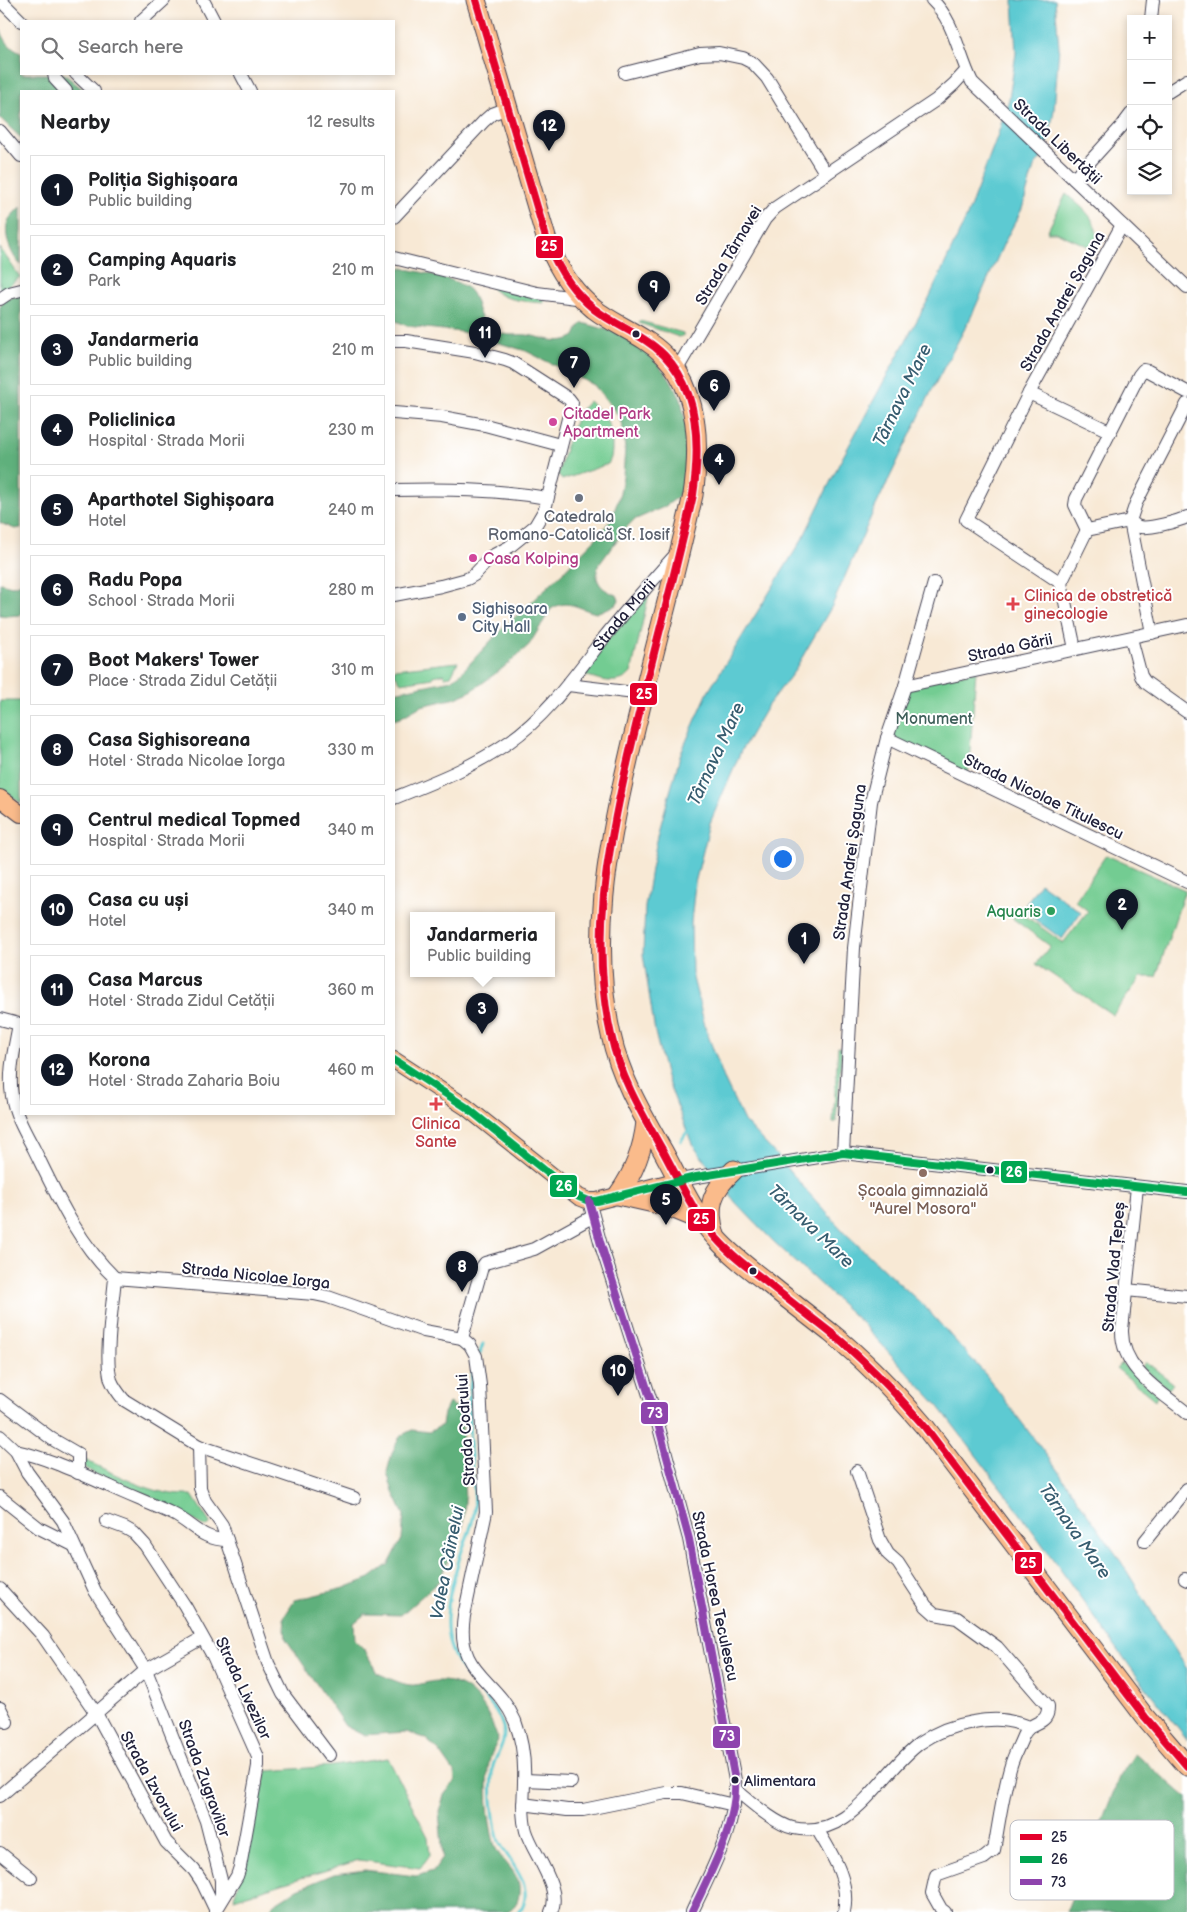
<!DOCTYPE html>
<html lang="en">
<head>
<meta charset="utf-8">
<style>
  body { margin:0; font-family:"Balsamiq Sans",sans-serif; background:#f6f6f6; color:#202124 }
  .controls { position:absolute; right:15px; top:15px; display:grid; overflow:hidden; border-radius:0px; box-shadow:0 2px 8px #0003 }
  .controls button { width:45px; height:45px; display:grid; place-items:center; padding:0; border:0; border-bottom:1px solid #e0e0e0; background:#fff; color:#202124; font:25px sans-serif }
  .you { position:absolute; left:782px; top:858px; width:18px; height:18px; margin:-12px; border:4px solid #fff; border-radius:50%; background:#1a73e8; box-shadow:0 0 0 8px #1a73e833 }
  .badge { display:grid; place-items:center; width:32px; height:32px; border-radius:50%; background:#111827; color:#fff; font-size:16px; font-weight:700 }
  .pin { position:absolute; translate:-50% -41px; filter:drop-shadow(0 1px 2px #0008) }
  .pin::after { content:''; position:absolute; top:26px; width:18px; height:15px; background:inherit; clip-path:polygon(0 0,100% 0,50% 100%) }
  .popup { position:absolute; left:410px; top:912px; width:145px; height:65px; box-sizing:border-box; display:grid; place-content:center; border-radius:0px; background:#fff; filter:drop-shadow(0 1px 4px #0005); font-size:16px; white-space:nowrap; color:#757577 }
  .popup b { font-size:19px; color:#202124 }
  .popup::after { content:''; position:absolute; left:50%; top:100%; margin-left:-10px; border:10px solid transparent; border-top-color:#fff }
  .list { margin:0; padding:0; list-style:none }
  h2 { display:flex; justify-content:space-between; align-items:center; height:65px; margin:0; padding:0 20px; font-size:21px }
  h2 small { font-size:16px; font-weight:400; color:#757577 }
  .list li { display:grid; grid-template-columns:32px 1fr auto; gap:15px; align-items:center; box-sizing:border-box; height:70px; margin:0 10px 10px; padding:0 10px; border:1px solid #e0e0e0; border-radius:0px }
  .list b { display:block; font-size:19px; white-space:nowrap }
  .list p { margin:0; font-size:16px; white-space:nowrap; color:#757577 }
  .list em { font-size:16px; font-style:normal; color:#757577 }
  .icon { flex:none; width:28px; height:28px; fill:none; stroke:currentColor; stroke-width:2; stroke-linecap:round; stroke-linejoin:round }
  .map { position:relative; flex:none; width:1187px; height:1912px; overflow:hidden }
  .search { position:absolute; background:#fff; box-shadow:0 2px 8px #0003; left:20px; top:20px; width:375px; height:55px; display:flex; align-items:center; gap:12px; box-sizing:border-box; padding:0 18px; border-radius:0px; color:#757577; font-size:19px }
  .panel { position:absolute; background:#fff; box-shadow:0 2px 8px #0003; left:20px; top:90px; width:375px; height:1025px; border-radius:0px }
  .map>svg:first-child { display:block }
</style>
</head>
<body>
<div class="map">
<svg width="1187" height="1912" viewBox="0 0 1187 1912">
  <rect width="100%" height="100%" fill="#fff"/>
  <filter id="ink" filterUnits="userSpaceOnUse"><feTurbulence type="fractalNoise" baseFrequency=".02" numOctaves="2"/><feDisplacementMap in="SourceGraphic" scale="10" xChannelSelector="R" yChannelSelector="G"/><feConvolveMatrix kernelMatrix="1 2 1 2 8 2 1 2 1" color-interpolation-filters="sRGB"/></filter>
  <filter id="wash" filterUnits="userSpaceOnUse"><feTurbulence type="fractalNoise" baseFrequency=".0096" numOctaves="4" result="noise"/><feDisplacementMap in="SourceGraphic" scale="20" xChannelSelector="R" yChannelSelector="G"/><feGaussianBlur stdDeviation="1.12" result="paint"/><feColorMatrix in="noise" values="0 0 0 0 0 0 0 0 0 0 0 0 0 0 0 0 0 1.4 0 .05"/><feComposite in="paint" operator="in"/></filter>
  <g filter="url(#wash)">
    <rect width="100%" height="100%" fill="#f8e9d5"/>
    <g fill="#73cc92" stroke="#4a7766">
      <path d="M1066 194C1080 206 1097 217 1097 238 1097 243 1096 245 1092 248L1056 232H1047Z"/>
      <path d="M0 248 20 277 5 289H0Z"/>
      <path d="M490 287 522 292 545 300 543 303C525 301 503 301 490 287Z"/>
      <path d="M640 321 683 333V336L679 337 639 323Z"/>
      <path d="M589 401C605 416 612 423 612 445 612 452 612 458 608 464L562 480 558 474C565 452 572 416 589 401Z"/>
      <path d="M651 585 631 673C619 687 600 680 585 675L583 671Z"/>
      <path d="M458 662 451 676 445 677 444 674 433 676V678L401 683 394 673V669Z"/>
      <path d="M976 671 968 778 887 738 905 686Z"/>
      <path d="M0 701H21V803L0 788Z"/>
      <path d="M1106 855 1185 890 1156 977H1141L1113 1015 1036 964 1050 946 1012 918 1017 910 1063 943 1088 911 1075 901Z"/>
      <path d="M838 1047 842 1048 836 1122 833 1123Z"/>
      <path d="M1146 1362 1173 1383 1168 1389 1142 1367Z"/>
      <path d="M1121 1363 1159 1395 1155 1400 1116 1368Z"/>
      <path d="M80 1458C115 1473 153 1497 192 1495L210 1523 209 1526 206 1527C183 1515 161 1501 137 1490 121 1482 100 1479 86 1468 82 1465 81 1463 80 1458Z"/>
      <path d="M388 1758 428 1837 430 1855 420 1868 359 1860 234 1899 267 1771 333 1766Z"/>
    </g>
    <g fill="#5eb07c" stroke="#40695c">
      <path d="M0 28C4 39 9 48 21 53V74H64L85 91H21V138L0 118Z"/>
      <path d="M21 206V265C11 256 3 234 8 221 11 215 17 211 21 206Z"/>
      <path d="M394 266C413 271 448 276 464 286 478 293 475 311 484 322 489 327 497 333 504 334 511 336 519 334 527 335 543 337 559 346 575 336L579 327 583 323 622 334 654 360 669 377 681 399 689 441 682 487 678 497 664 507 634 520 626 528 598 566C594 583 602 590 617 595L619 600 616 605 596 613C579 609 568 598 551 609L529 645 503 668 473 690 456 698 421 706 400 718 394 720V692L451 680 460 674 500 631 561 574 601 533 611 519 619 498 623 476 625 449 622 425 618 415 594 385 526 351 462 332 407 326 394 320Z"/>
      <path d="M21 295V528L15 529 0 523V307L5 299Z"/>
      <path d="M0 583 12 586 21 583V615L7 616 0 615Z"/>
      <path d="M449 1403 458 1408 462 1427 465 1502 463 1526 439 1581 401 1615 365 1614 354 1623 355 1640 365 1650 377 1673C387 1677 400 1684 410 1685 419 1686 428 1681 437 1681 473 1679 489 1711 498 1740 495 1746 492 1752 490 1758 484 1782 488 1819 494 1843 498 1861 522 1870 519 1894 518 1903 514 1908 506 1912H267L274 1904 298 1889 334 1874 365 1870 416 1876 433 1871 443 1857 439 1812 444 1795 455 1781 454 1772 440 1752 425 1738 406 1732 363 1735 345 1726 286 1639 284 1617 295 1600 344 1588 370 1578 389 1564 402 1539 404 1515 393 1492 387 1472 392 1453 400 1436 412 1430 429 1432 442 1425 444 1413Z"/>
      <path d="M1135 1753 1187 1798V1912H1066L1119 1778Z"/>
    </g>
    <g fill="#5dcad2" stroke="#407686">
      <path d="M1013 0H1055L1059 47 1054 110 1049 139 1042 157 1034 167 1022 209 1004 243 971 317 933 388 873 512 832 606 793 673 768 705 741 751 710 823 695 883 691 923 692 974 706 1030 725 1081 744 1121 779 1158 806 1190 846 1234 925 1307 986 1375 1053 1464 1120 1560 1187 1669V1739L1139 1679 1014 1505 940 1408 862 1323 773 1241 736 1203 692 1144 665 1074 655 1032 643 954 645 907 651 869 659 831 681 753 708 692 804 536 839 464 929 298 967 216 998 134 1009 99 1016 53Z"/>
      <path d="M1040 883 1081 912 1062 939 1022 910Z"/>
    </g>
    <g fill="none" stroke-linecap="round" stroke-linejoin="round">
      <g stroke="#5dcad2" stroke-width="3">
        <path d="M681 1141 689 1129"/>
        <path d="M480 1353 483 1344"/>
        <path d="M473 1370C466 1403 469 1435 472 1468 473 1483 476 1498 474 1513 472 1530 463 1544 459 1560 451 1586 442 1618 450 1645 460 1680 494 1696 503 1727 507 1741 497 1753 493 1766 491 1775 491 1798 493 1808 494 1818 495 1831 499 1841 509 1863 538 1887 519 1912"/>
      </g>
    </g>
  </g>
  <g filter="url(#ink)">
    <g fill="none" stroke-linecap="round" stroke-linejoin="round">
      <g stroke="#424052" stroke-width="14">
        <g id="minor">
          <path d="M0 0 21 21"/>
          <path d="M203 0 214 21"/>
          <path d="M932 0C955 22 958 54 972 82L1187 287"/>
          <path d="M1151 19 1153 0"/>
          <path d="M141 21 164 0"/>
          <path d="M625 73 700 54 719 53 743 58 753 63 767 78 826 174"/>
          <path d="M54 74 55 79 66 91"/>
          <path d="M76 74 94 91"/>
          <path d="M241 74 250 91"/>
          <path d="M1168 92 1187 80"/>
          <path d="M0 131 21 156"/>
          <path d="M1074 179 1122 126 1131 114"/>
          <path d="M394 217 484 121 492 114 508 108"/>
          <path d="M394 258 537 293 584 299"/>
          <path d="M0 299 9 293 21 290"/>
          <path d="M394 341H406L475 352 505 360 513 363 569 399 572 403 545 509 535 526 509 547 492 556 474 575 467 579 441 586 394 595"/>
          <path d="M676 371 765 219 775 208 936 100 954 84 966 71"/>
          <path d="M1029 393 1109 431"/>
          <path d="M394 413 442 417 485 425 560 445"/>
          <path d="M394 490C445 489 496 489 547 498"/>
          <path d="M1087 530 1075 505 1076 499 1139 375 1143 370 1148 371 1187 392"/>
          <path d="M1087 530 1130 521C1133 523 1137 527 1140 527 1149 529 1179 521 1187 517"/>
          <path d="M1061 583 966 520 1029 393 1122 225"/>
          <path d="M1152 633 1130 521 1136 503 1187 404"/>
          <path d="M1131 638 1141 676 1145 682 1187 712"/>
          <path d="M1075 649 1061 583 1087 530"/>
          <path d="M568 685 643 694"/>
          <path d="M905 686 1187 625"/>
          <path d="M887 738 1187 882"/>
          <path id="s1" d="M394 798C434 782 473 767 509 742 546 716 572 679 599 644 624 612 651 582 678 552"/>
          <path d="M0 1019 19 1024"/>
          <path d="M19 1024C15 1047 8 1072 12 1096 15 1115 25 1132 34 1149 56 1194 78 1243 115 1278"/>
          <path d="M843 1153 854 948 871 802 887 738 905 686 934 583"/>
          <path d="M679 1180 843 1153 1187 1192"/>
          <path d="M1137 1187 1122 1330C1121 1369 1160 1391 1187 1413"/>
          <path d="M589 1201 601 1245 657 1420 689 1539 735 1780C738 1824 710 1873 692 1912"/>
          <path d="M115 1278C113 1302 104 1359 111 1380 114 1388 119 1394 124 1400L199 1446 354 1498"/>
          <path d="M115 1278 314 1294 328 1297 424 1331 462 1338"/>
          <path d="M1126 1290 1187 1296"/>
          <path d="M462 1338 470 1345 476 1356 480 1385 486 1512 464 1616C455 1674 496 1677 515 1721 522 1740 525 1762 524 1781 524 1798 521 1814 526 1831 533 1854 563 1888 551 1912"/>
          <path d="M462 1338 482 1267 485 1263 534 1249 592 1217"/>
          <path d="M0 1400 52 1439 78 1454V1473"/>
          <path d="M0 1436 16 1451 27 1472 63 1521 95 1591 146 1670 206 1821 221 1880V1900"/>
          <path d="M199 1446 200 1488 205 1501 222 1525 268 1663 283 1694 329 1755"/>
          <path d="M16 1451C48 1458 79 1473 109 1486 130 1496 152 1504 173 1514 193 1524 202 1540 227 1540"/>
          <path d="M857 1471 880 1540 888 1554 898 1563 926 1606 935 1614 957 1618 997 1647 1048 1706C1049 1727 1030 1719 1023 1736 1019 1746 1014 1755 1011 1765 1003 1792 999 1822 994 1850L984 1858 936 1875 932 1893 941 1909 945 1912"/>
          <path d="M0 1497 39 1528 73 1545"/>
          <path d="M106 1521 125 1528 134 1533 145 1545 185 1606 213 1656 258 1757V1766L240 1867 237 1876 215 1912"/>
          <path d="M1145 1541 1187 1489"/>
          <path d="M1185 1579 1187 1580"/>
          <path d="M0 1589 43 1636 96 1713 166 1842 194 1870 202 1882 216 1911"/>
          <path d="M0 1708 7 1722"/>
          <path d="M525 1780 571 1782"/>
          <path d="M736 1790C751 1802 775 1824 793 1828 852 1841 880 1772 920 1743 936 1732 954 1725 973 1722 995 1718 1008 1719 1029 1727"/>
          <path d="M0 1796 146 1670 202 1638"/>
          <path d="M523 1804 567 1810H583L666 1793H682L734 1805"/>
          <path d="M817 1829C833 1856 850 1881 844 1912"/>
          <path d="M0 1853 31 1878"/>
        </g>
      </g>
      <g stroke="#424052" stroke-width="18">
        <g id="major">
          <path d="M0 798 21 814"/>
          <path d="M394 1060 466 1107 579 1197 589 1201H597L679 1180"/>
        </g>
      </g>
      <g stroke="#424052" stroke-width="21">
        <g id="highway">
          <path d="M476 0 547 241C557 267 572 291 594 309 616 326 644 335 664 355 700 391 700 448 693 495 673 584 648 671 628 760 607 850 590 943 611 1035 620 1077 642 1114 663 1151 679 1180 693 1213 716 1238 730 1254 747 1267 764 1280 786 1298 808 1315 831 1333 866 1361 896 1393 925 1427L1145 1717 1187 1766"/>
          <path d="M646 1122C643 1150 634 1173 618 1195L667 1206 701 1220"/>
          <path d="M715 1235C706 1206 712 1190 734 1170"/>
        </g>
      </g>
      <use href="#minor" stroke="#fff" stroke-width="12"/>
      <use href="#major" stroke="#fabb8b" stroke-width="16"/>
      <use href="#highway" stroke="#fabb8b" stroke-width="19"/>
      <g stroke="#fff" stroke-width="11">
        <path id="bus-1" d="M476 0 547 241C557 267 572 291 594 309 616 326 644 335 664 355 700 391 700 448 693 495 673 584 648 671 628 760 607 850 590 943 611 1035 620 1077 642 1114 663 1151 679 1180 693 1213 716 1238 730 1254 747 1267 764 1280 786 1298 808 1315 831 1333 866 1361 896 1393 925 1427L1145 1717 1187 1766"/>
      </g>
      <g stroke="#fff" stroke-width="11">
        <path id="bus-2" d="M394 1060 466 1107 569 1190 579 1197 589 1201H597L696 1177 843 1153 1187 1192"/>
      </g>
      <g stroke="#fff" stroke-width="11">
        <path id="bus-3" d="M589 1201 601 1245 657 1420 689 1539 735 1780C738 1824 710 1873 692 1912"/>
      </g>
      <use href="#bus-1" stroke="#e4002b" stroke-width="8"/>
      <use href="#bus-2" stroke="#00a651" stroke-width="8"/>
      <use href="#bus-3" stroke="#8e44ad" stroke-width="8"/>
    </g>
  </g>
  <g fill="#22223b" stroke="#fff" stroke-width="2">
    <circle cx="636" cy="334" r="4.5"/>
    <circle cx="990" cy="1170" r="4.5"/>
    <circle cx="753" cy="1271" r="4.5"/>
    <circle cx="735" cy="1780" r="4.5"/>
  </g>
  <g fill="#d1479c" stroke="#fff" stroke-width="2">
    <circle cx="553" cy="422" r="5"/>
    <circle cx="473" cy="558" r="5"/>
  </g>
  <circle fill="#6b7280" stroke="#fff" stroke-width="2" cx="579" cy="498" r="5"/>
  <g fill="#e0444e" stroke="#fff" stroke-width="2">
    <path d="M1010.5 596.5h5v5h5v5h-5v5h-5v-5h-5v-5h5z"/>
    <path d="M433.5 1096.5h5v5h5v5h-5v5h-5v-5h-5v-5h5z"/>
  </g>
  <circle fill="#5c6f8a" stroke="#fff" stroke-width="2" cx="462" cy="617" r="5"/>
  <circle fill="#2e9e5b" stroke="#fff" stroke-width="2" cx="1051" cy="911" r="5"/>
  <circle fill="#8d6e63" stroke="#fff" stroke-width="2" cx="923" cy="1173" r="5"/>
  <g text-anchor="middle" stroke-width="4" stroke-linejoin="round" paint-order="stroke">
    <g font-size="15" fill="#22223b" stroke="#fff" text-anchor="start">
      <text x="744" y="1786">Alimentara</text>
    </g>
    <g font-size="16" fill="#22223b" stroke="#fff">
      <text transform="translate(1058 141) rotate(44)" y="6">Strada Libertății</text>
      <text transform="translate(728 255) rotate(-59)" y="6">Strada Târnavei</text>
      <text transform="translate(1062 301) rotate(-61)" y="6">Strada Andrei Șaguna</text>
      <text dy="6" stroke="none"><textPath href="#s1" startOffset="300">Strada Morii</textPath></text>
      <text transform="translate(1010 647) rotate(-12)" y="6">Strada Gării</text>
      <text transform="translate(1044 796) rotate(26)" y="6">Strada Nicolae Titulescu</text>
      <text transform="translate(849 862) rotate(-82)" y="6">Strada Andrei Șaguna</text>
      <text transform="translate(1113 1267) rotate(-85)" y="6">Strada Vlad Țepeș</text>
      <text transform="translate(256 1275) rotate(6)" y="6">Strada Nicolae Iorga</text>
      <text transform="translate(465 1430) rotate(-94)" y="6">Strada Codrului</text>
      <text transform="translate(716 1596) rotate(78)" y="6">Strada Horea Teculescu</text>
      <text transform="translate(244 1688) rotate(65)" y="6">Strada Livezilor</text>
      <text transform="translate(205 1778) rotate(70)" y="6">Strada Zugravilor</text>
      <text transform="translate(152 1781) rotate(61)" y="6">Strada Izvorului</text>
    </g>
    <g font-size="16" fill="#b23c85" stroke="#fff" text-anchor="start">
      <text x="563" y="419">Citadel Park<tspan x="563" dy="18">Apartment</tspan></text>
      <text x="483" y="564">Casa Kolping</text>
    </g>
    <g font-size="16" fill="#5b616d" stroke="#fff">
      <text x="579" y="522">Catedrala<tspan x="579" dy="18">Romano-Catolică Sf. Iosif</tspan></text>
    </g>
    <g font-size="16" fill="#be3a42" stroke="#fff" text-anchor="start">
      <text x="1024" y="601">Clinica de obstretică<tspan x="1024" dy="18">ginecologie</tspan></text>
      <text x="436" y="1129" text-anchor="middle">Clinica<tspan x="436" dy="18">Sante</tspan></text>
    </g>
    <g font-size="16" fill="#4e5e75" stroke="#fff" text-anchor="start">
      <text x="472" y="614">Sighișoara<tspan x="472" dy="18">City Hall</tspan></text>
    </g>
    <g font-size="16" fill="#3e5e59" stroke="#fff">
      <text x="934" y="724">Monument</text>
    </g>
    <g font-size="16" fill="#27864d" stroke="#fff" text-anchor="end">
      <text x="1041" y="917">Aquaris</text>
    </g>
    <g font-size="16" fill="#785e54" stroke="#fff">
      <text x="923" y="1196">Școala gimnazială<tspan x="923" dy="18">"Aurel Mosora"</tspan></text>
    </g>
    <g font-size="18" font-style="italic" fill="#375d70" stroke="#fff">
      <text transform="translate(902 395) rotate(-64)" y="6">Târnava Mare</text>
      <text transform="translate(716 754) rotate(-65)" y="6">Târnava Mare</text>
      <text transform="translate(811 1226) rotate(44)" y="6">Târnava Mare</text>
      <text transform="translate(1075 1531) rotate(55)" y="6">Târnava Mare</text>
      <text transform="translate(447 1563) rotate(-79)" y="6">Valea Câinelui</text>
    </g>
  </g>
  <rect x="1010" y="1820" width="164" height="80" rx="8" fill="#fff" stroke="#bdbdc4" stroke-width="1"/>
  <rect x="1020" y="1834" width="22" height="6" fill="#e4002b"/>
  <rect x="1020" y="1856" width="22" height="7" fill="#00a651"/>
  <rect x="1020" y="1879" width="22" height="6" fill="#8e44ad"/>
  <g font-size="14" fill="#22223b">
    <text x="1051" y="1842">25</text>
    <text x="1051" y="1864">26</text>
    <text x="1051" y="1887">73</text>
  </g>
  <g stroke="#fff" stroke-width="2">
    <rect x="535" y="235" width="29" height="24" rx="5" fill="#e4002b"/>
    <rect x="629" y="682" width="29" height="24" rx="5" fill="#e4002b"/>
    <rect x="1000" y="1160" width="28" height="24" rx="5" fill="#00a651"/>
    <rect x="549" y="1174" width="29" height="24" rx="5" fill="#00a651"/>
    <rect x="687" y="1208" width="29" height="24" rx="5" fill="#e4002b"/>
    <rect x="640" y="1401" width="29" height="24" rx="5" fill="#8e44ad"/>
    <rect x="1014" y="1551" width="29" height="24" rx="5" fill="#e4002b"/>
    <rect x="712" y="1725" width="29" height="24" rx="5" fill="#8e44ad"/>
  </g>
  <g font-size="14" text-anchor="middle" font-weight="bold" fill="#fff">
    <text x="549" y="251">25</text>
    <text x="644" y="699">25</text>
    <text x="1014" y="1177">26</text>
    <text x="564" y="1191">26</text>
    <text x="701" y="1224">25</text>
    <text x="655" y="1418">73</text>
    <text x="1028" y="1568">25</text>
    <text x="727" y="1741">73</text>
  </g>
</svg>
<div class="controls">
<button>+</button>
<button>−</button>
<button><svg class="icon" aria-label="locate" viewBox="0 0 24 24"><circle cx="12" cy="12" r="6"/><path d="M12 2v4M12 18v4M2 12h4M18 12h4"/></svg></button>
<button><svg class="icon" aria-label="layers" viewBox="0 0 24 24"><path d="M12 4l9 5-9 5-9-5zM3 14l9 5 9-5"/></svg></button>
</div>
<div class="you"></div>
<div class="pin badge" style="left:804px;top:964px">1</div>
<div class="pin badge" style="left:1122px;top:930px">2</div>
<div class="pin badge" style="left:482px;top:1034px">3</div>
<div class="popup"><b>Jandarmeria</b>Public building</div>
<div class="pin badge" style="left:719px;top:485px">4</div>
<div class="pin badge" style="left:666px;top:1225px">5</div>
<div class="pin badge" style="left:714px;top:411px">6</div>
<div class="pin badge" style="left:574px;top:388px">7</div>
<div class="pin badge" style="left:462px;top:1292px">8</div>
<div class="pin badge" style="left:654px;top:312px">9</div>
<div class="pin badge" style="left:618px;top:1396px">10</div>
<div class="pin badge" style="left:485px;top:358px">11</div>
<div class="pin badge" style="left:549px;top:151px">12</div>
<div class="search"><svg class="icon" aria-label="search" viewBox="0 0 24 24"><circle cx="10" cy="10" r="6"/><path d="M15 15l6 6"/></svg>Search here</div>
<section class="panel">
<h2>Nearby<small>12 results</small></h2>
<ul class="list">
<li><span class="badge">1</span><div><b>Poliția Sighișoara</b><p>Public building</p></div><em>70 m</em></li>
<li><span class="badge">2</span><div><b>Camping Aquaris</b><p>Park</p></div><em>210 m</em></li>
<li><span class="badge">3</span><div><b>Jandarmeria</b><p>Public building</p></div><em>210 m</em></li>
<li><span class="badge">4</span><div><b>Policlinica</b><p>Hospital · Strada Morii</p></div><em>230 m</em></li>
<li><span class="badge">5</span><div><b>Aparthotel Sighișoara</b><p>Hotel</p></div><em>240 m</em></li>
<li><span class="badge">6</span><div><b>Radu Popa</b><p>School · Strada Morii</p></div><em>280 m</em></li>
<li><span class="badge">7</span><div><b>Boot Makers' Tower</b><p>Place · Strada Zidul Cetății</p></div><em>310 m</em></li>
<li><span class="badge">8</span><div><b>Casa Sighisoreana</b><p>Hotel · Strada Nicolae Iorga</p></div><em>330 m</em></li>
<li><span class="badge">9</span><div><b>Centrul medical Topmed</b><p>Hospital · Strada Morii</p></div><em>340 m</em></li>
<li><span class="badge">10</span><div><b>Casa cu uși</b><p>Hotel</p></div><em>340 m</em></li>
<li><span class="badge">11</span><div><b>Casa Marcus</b><p>Hotel · Strada Zidul Cetății</p></div><em>360 m</em></li>
<li><span class="badge">12</span><div><b>Korona</b><p>Hotel · Strada Zaharia Boiu</p></div><em>460 m</em></li>
</ul>
</section>
</div>
</body>
</html>
